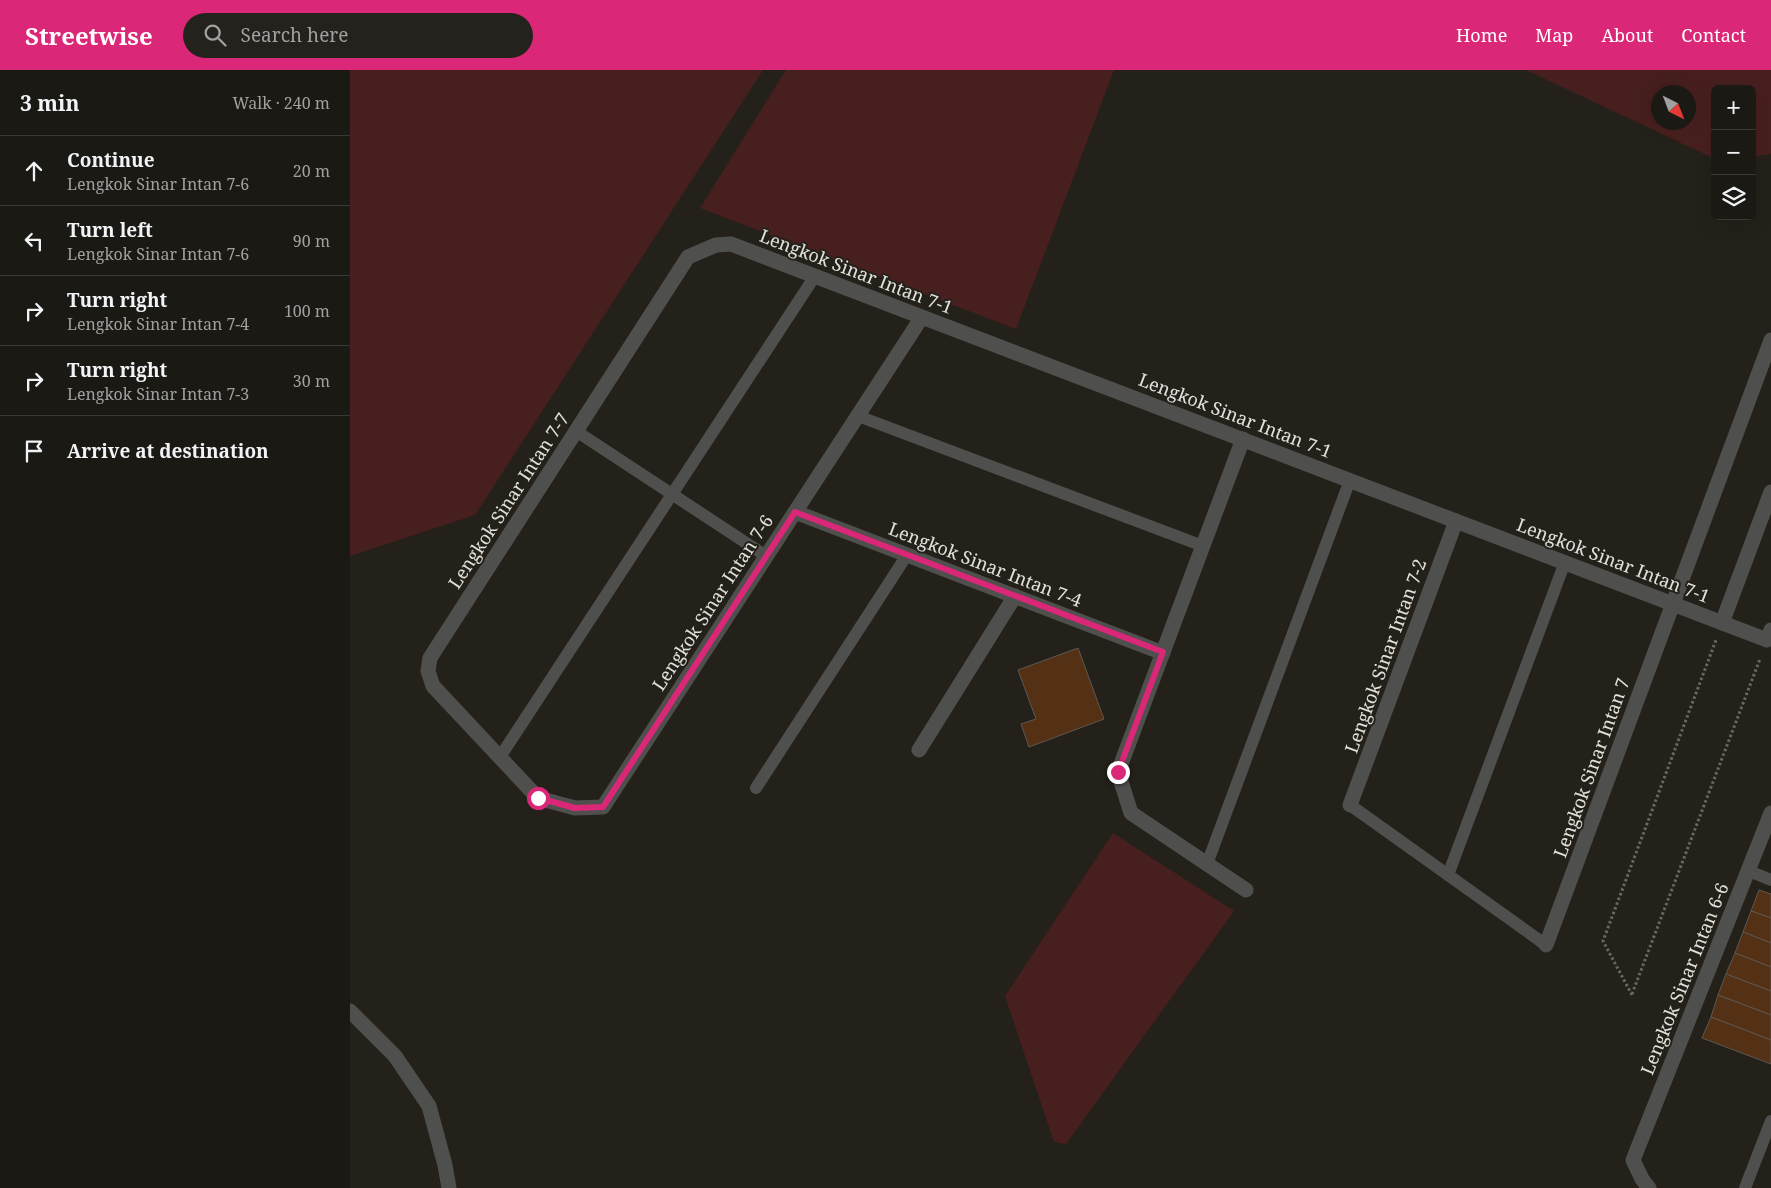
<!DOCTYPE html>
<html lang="en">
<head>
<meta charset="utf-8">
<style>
  body { margin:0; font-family:"Noto Serif",serif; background:#24221d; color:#f1f3f6 }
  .controls { position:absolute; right:15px; top:15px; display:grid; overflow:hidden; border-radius:8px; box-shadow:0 5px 20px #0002 }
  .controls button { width:45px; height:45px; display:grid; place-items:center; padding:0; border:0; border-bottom:1px solid #393834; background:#1b1914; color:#f1f3f6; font:25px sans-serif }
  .compass { position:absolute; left:1301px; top:15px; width:45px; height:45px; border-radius:50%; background:#1b1914; box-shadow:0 5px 20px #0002; rotate:138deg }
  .stop { position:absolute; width:15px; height:15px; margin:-11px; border:4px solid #db2777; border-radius:50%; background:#fff }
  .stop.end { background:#db2777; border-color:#fff; box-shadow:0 1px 5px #0008 }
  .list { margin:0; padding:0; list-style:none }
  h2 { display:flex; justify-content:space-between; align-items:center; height:65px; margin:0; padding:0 20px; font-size:21px }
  h2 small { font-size:16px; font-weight:400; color:#a0a0a0 }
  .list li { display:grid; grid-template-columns:32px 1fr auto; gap:15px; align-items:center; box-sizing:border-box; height:70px; padding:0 20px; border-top:1px solid #393834 }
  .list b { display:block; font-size:19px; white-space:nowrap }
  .list p { margin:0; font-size:16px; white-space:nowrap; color:#a0a0a0 }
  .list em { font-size:16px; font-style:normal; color:#a0a0a0 }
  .icon { flex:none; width:28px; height:28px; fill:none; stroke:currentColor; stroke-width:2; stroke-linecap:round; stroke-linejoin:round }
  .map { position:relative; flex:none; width:1421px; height:1118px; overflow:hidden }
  header { display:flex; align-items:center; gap:30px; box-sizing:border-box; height:70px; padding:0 25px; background:#db2777; color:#fff }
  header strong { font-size:24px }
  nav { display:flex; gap:28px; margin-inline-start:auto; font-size:18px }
  .search { width:350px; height:45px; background:#24221d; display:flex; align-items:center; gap:12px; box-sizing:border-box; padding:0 18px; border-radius:28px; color:#a0a0a0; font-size:19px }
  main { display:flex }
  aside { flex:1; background:#1b1914 }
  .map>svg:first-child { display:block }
</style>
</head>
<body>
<header>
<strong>Streetwise</strong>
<div class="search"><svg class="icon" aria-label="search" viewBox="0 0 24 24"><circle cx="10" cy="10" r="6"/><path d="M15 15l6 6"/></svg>Search here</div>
<nav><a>Home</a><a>Map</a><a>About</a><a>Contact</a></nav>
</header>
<main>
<aside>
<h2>3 min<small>Walk · 240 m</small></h2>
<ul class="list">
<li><svg class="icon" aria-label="ahead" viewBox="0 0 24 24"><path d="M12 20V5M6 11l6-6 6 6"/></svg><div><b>Continue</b><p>Lengkok Sinar Intan 7-6</p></div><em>20 m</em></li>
<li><svg class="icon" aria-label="left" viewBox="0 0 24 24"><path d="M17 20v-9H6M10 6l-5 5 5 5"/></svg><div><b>Turn left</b><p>Lengkok Sinar Intan 7-6</p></div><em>90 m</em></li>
<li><svg class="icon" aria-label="right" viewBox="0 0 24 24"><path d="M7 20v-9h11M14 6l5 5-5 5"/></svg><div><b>Turn right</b><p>Lengkok Sinar Intan 7-4</p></div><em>100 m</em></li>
<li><svg class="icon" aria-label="right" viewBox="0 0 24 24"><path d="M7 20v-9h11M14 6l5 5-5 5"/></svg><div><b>Turn right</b><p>Lengkok Sinar Intan 7-3</p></div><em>30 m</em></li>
<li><svg class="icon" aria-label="arrive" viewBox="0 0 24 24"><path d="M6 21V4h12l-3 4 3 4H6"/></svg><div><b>Arrive at destination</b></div></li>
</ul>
</aside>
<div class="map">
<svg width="1421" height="1118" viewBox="0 0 1421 1118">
  <rect width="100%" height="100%" fill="#24211a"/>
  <g fill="#481f1f" fill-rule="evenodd">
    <path d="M0 0H413L125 445 0 486Z"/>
    <path d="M436 0H764L666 259 350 138Z"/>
    <path d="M1176 0H1421V84L1402 87V19H1365V89ZM1338 22V52H1308V22Z"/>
    <path d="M763 763 884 841 716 1074 704 1072 655 926Z"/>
  </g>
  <g fill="#543014" stroke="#5f5752">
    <path d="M728 578 754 649 679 677 671 654 686 649 668 600Z"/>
    <path d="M1409 820 1421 824V848L1401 841Z"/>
    <path d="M1401 841 1421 848V873L1393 862Z"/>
    <path d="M1393 862 1421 873V897L1385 883Z"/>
    <path d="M1385 883 1421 897V921L1376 904Z"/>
    <path d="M1376 904 1421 921V945L1368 925Z"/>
    <path d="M1368 925 1421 945V970L1361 947Z"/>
    <path d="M1361 947 1421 970V994L1352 968Z"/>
  </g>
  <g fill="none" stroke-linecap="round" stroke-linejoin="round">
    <g stroke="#6a6761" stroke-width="3" stroke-dasharray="2.5 2.5" stroke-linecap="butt">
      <path d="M1282 924 1410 589"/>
      <path d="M1282 925 1253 871 1366 570"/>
    </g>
    <g stroke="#4f504d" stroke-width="12">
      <path d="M508 346 853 476"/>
      <path d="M226 361 416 486"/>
      <path d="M150 687 465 206"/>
      <path d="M406 718 557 485"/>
      <path d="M1000 735 1196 875"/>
      <path d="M857 794 1000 410"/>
      <path d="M1399 801 1421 810"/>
      <path d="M1098 805 1215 492"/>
      <path d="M1395 1118 1421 1051"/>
    </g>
    <g stroke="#4f504d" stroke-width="15">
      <path d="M572 247 253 737 225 738 188 728 83 616 78 601 80 588 338 187 366 175 381 174 1417 570 1421 560"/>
      <path d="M893 369 768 702 781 743 896 820"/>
      <path d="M445 442 813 583"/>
      <path d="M1372 553 1421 422"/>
      <path d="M569 680 665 526"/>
      <path d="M1000 735 1106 451"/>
      <path d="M1196 875 1421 270"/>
      <path d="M0 941 45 986 79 1036 95 1095 99 1118"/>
      <path d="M1299 1118 1292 1109 1283 1090 1421 743"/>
    </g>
  </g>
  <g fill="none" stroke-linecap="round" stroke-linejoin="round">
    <path stroke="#db2777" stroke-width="6" d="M188 728 225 738 253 737 445 442 813 582 768 702"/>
  </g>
  <g text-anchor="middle" stroke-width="4" stroke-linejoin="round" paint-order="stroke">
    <g font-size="18" fill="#e2e0dc" stroke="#24211a">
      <text transform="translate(506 202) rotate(21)" y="6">Lengkok Sinar Intan 7-1</text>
      <text transform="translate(885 346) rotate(21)" y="6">Lengkok Sinar Intan 7-1</text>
      <text transform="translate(159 431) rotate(-57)" y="6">Lengkok Sinar Intan 7-7</text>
      <text transform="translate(1263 491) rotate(21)" y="6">Lengkok Sinar Intan 7-1</text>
      <text transform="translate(635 495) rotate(21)" y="6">Lengkok Sinar Intan 7-4</text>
      <text transform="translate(363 533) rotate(-57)" y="6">Lengkok Sinar Intan 7-6</text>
      <text transform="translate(1036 586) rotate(-70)" y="6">Lengkok Sinar Intan 7-2</text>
      <text transform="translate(1242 698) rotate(-70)" y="6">Lengkok Sinar Intan 7</text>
      <text transform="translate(1335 909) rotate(-68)" y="6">Lengkok Sinar Intan 6-6</text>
    </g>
  </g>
</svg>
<div class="controls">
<button>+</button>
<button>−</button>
<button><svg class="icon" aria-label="layers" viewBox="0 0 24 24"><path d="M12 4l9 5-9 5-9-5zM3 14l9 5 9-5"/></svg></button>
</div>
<svg class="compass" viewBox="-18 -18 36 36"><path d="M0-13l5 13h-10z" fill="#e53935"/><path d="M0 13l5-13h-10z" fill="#a0a0a0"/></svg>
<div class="stop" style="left:188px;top:728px"></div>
<div class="stop end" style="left:768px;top:702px"></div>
</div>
</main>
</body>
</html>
